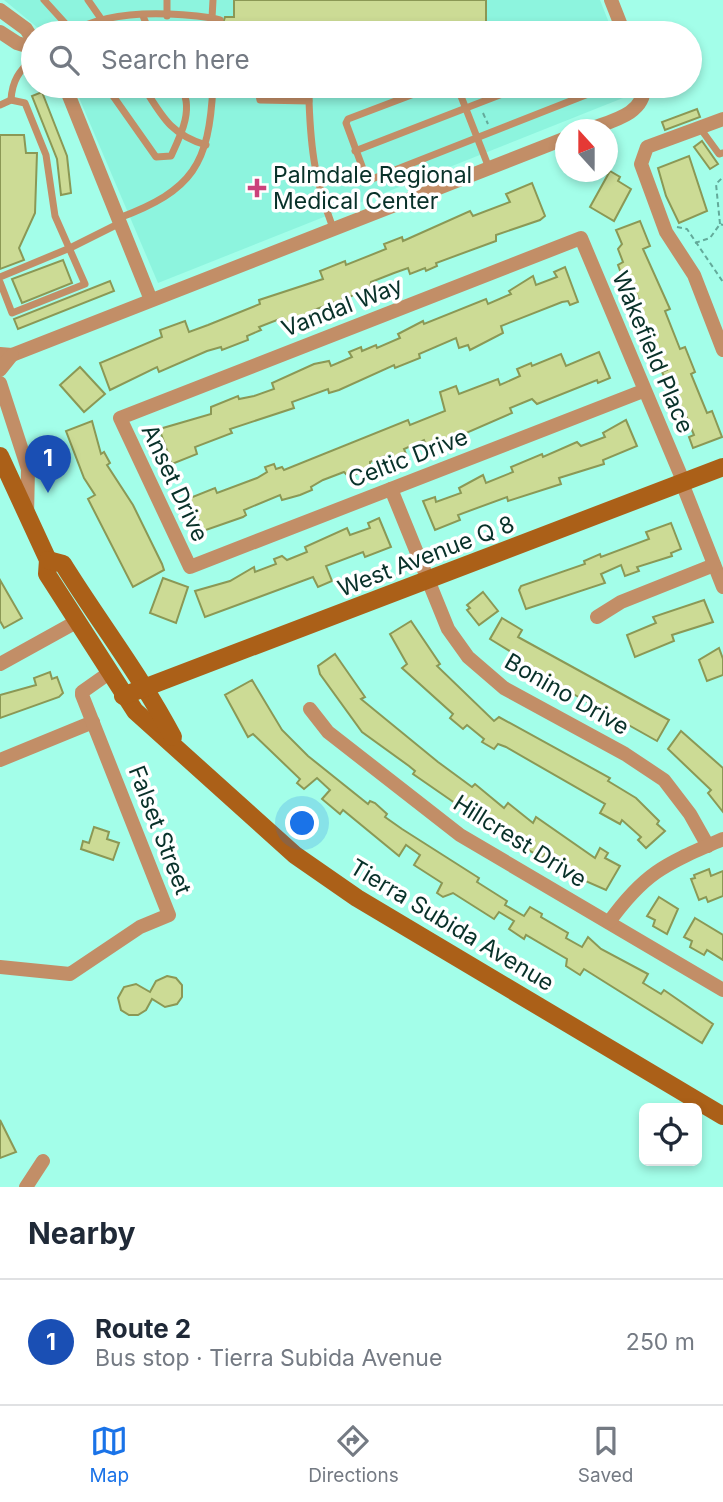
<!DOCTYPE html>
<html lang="en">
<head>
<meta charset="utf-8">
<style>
  body { margin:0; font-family:Inter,sans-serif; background:#f6f6f7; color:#1f2937 }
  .controls { position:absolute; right:21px; bottom:21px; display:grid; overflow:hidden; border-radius:10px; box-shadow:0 4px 10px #0003 }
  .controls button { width:63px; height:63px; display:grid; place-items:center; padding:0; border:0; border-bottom:2px solid #e0e1e3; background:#fff; color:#1f2937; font:35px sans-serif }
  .compass { position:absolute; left:555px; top:119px; width:63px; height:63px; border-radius:50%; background:#fff; box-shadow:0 4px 10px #0003; rotate:339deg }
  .you { position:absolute; left:303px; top:824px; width:24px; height:24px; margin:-18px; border:5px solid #fff; border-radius:50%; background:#1a73e8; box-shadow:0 0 0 10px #1a73e833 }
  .badge { display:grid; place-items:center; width:46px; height:46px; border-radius:50%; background:#1a73e8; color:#fff; font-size:23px; font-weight:700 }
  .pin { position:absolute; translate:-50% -58px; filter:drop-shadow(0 2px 4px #0008) }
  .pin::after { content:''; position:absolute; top:37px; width:24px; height:21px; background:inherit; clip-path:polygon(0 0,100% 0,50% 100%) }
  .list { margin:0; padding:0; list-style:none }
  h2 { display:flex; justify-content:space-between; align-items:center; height:91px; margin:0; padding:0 28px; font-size:30px }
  h2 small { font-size:23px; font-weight:400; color:#747a83 }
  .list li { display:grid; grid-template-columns:46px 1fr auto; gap:21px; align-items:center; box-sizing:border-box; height:126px; padding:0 28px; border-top:2px solid #e0e1e3 }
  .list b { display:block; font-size:26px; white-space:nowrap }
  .list p { margin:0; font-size:23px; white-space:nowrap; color:#747a83 }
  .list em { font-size:23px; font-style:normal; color:#747a83 }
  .icon { flex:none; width:38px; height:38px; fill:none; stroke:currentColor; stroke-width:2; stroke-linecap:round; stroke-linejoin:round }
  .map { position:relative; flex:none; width:723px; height:1187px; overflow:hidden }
  .search { position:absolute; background:#fff; box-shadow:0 4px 10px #0003; left:21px; right:21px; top:21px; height:77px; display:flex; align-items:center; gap:18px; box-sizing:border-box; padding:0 24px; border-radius:38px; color:#747a83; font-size:26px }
  .sheet { height:217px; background:#fff }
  nav { display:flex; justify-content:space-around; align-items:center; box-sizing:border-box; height:98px; border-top:2px solid #e0e1e3; background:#fff; font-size:19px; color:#747a83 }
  nav a { display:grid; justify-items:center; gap:4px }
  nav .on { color:#1a73e8 }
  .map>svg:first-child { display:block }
</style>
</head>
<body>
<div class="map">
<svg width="723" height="1187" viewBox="0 0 723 1187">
  <rect width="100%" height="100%" fill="#a3fee9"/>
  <g fill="#8df4de">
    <path d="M4 0H600L613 33H44Z"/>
    <path d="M74 86H634L633 94 158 283Z"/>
  </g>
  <g fill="#ccdb95" stroke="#8b9855" stroke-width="2">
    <path d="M234 0H486V32L220 33 225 17H234Z"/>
    <path d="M42 92 67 156 71 193 61 195 57 159 32 96Z"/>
    <path d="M697 109 700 117 665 130 662 122Z"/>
    <path d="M0 135H24L26 153H37L35 213 19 248 24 260 0 269Z"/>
    <path d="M702 141 718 164 710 169 694 147Z"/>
    <path d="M689 156 707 211 679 223 666 196 658 168Z"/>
    <path d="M610 171 620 177 618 181 631 189 614 221 590 207Z"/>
    <path d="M532 183 545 216 540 220 496 235V241L436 263 437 266 426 271 425 268 410 274 408 268 394 273 371 282 370 289 311 311 312 314 284 323 282 318 259 327 261 330 247 336 248 340 222 350 221 347 207 351 159 372 157 367 110 390 100 363 162 337 160 330 185 321 189 332 208 325 260 304 259 300 323 279 320 271 345 261 346 265 386 249 384 244 402 237 403 241 470 211 473 216 510 202 506 194Z"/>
    <path d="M640 221 650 246 643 249 670 309 665 311 680 349 685 347 695 372 691 374 707 413 712 411 722 437 693 448 689 437 694 435 685 413 677 416 672 404 676 403 662 372 667 370 659 350 651 353 646 342 649 341 637 312 642 308 634 287 625 275 622 276 618 265 623 262 618 249 622 244 616 230Z"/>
    <path d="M63 260 72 283 22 303 12 279Z"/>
    <path d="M565 267 578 302 570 305 568 301 562 302 501 326 503 333 470 350 468 345 459 348 456 338 419 354 420 358 395 368 394 365 339 390 329 393 328 389 292 402 294 408 230 429 232 433 195 447 197 454 172 464 160 431 163 428 211 414V407L238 396 239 399 254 396 274 389 272 383 314 364 329 361 331 366 352 357 349 352 361 347 362 351 376 345 377 348 400 338 398 334 423 321 424 324 486 299 488 304 511 294 509 291 533 276 536 285 557 277 554 272Z"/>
    <path d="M110 281 114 291 18 329 14 319Z"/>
    <path d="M599 352 610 378 598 383 597 380 537 404 532 399 510 408 512 413 441 444 439 440 426 445 424 440 404 449 406 454 394 458 392 453 370 462V468L349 477 344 472 323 480 311 487 312 490 300 495 282 500 280 495 244 510 246 515 243 517 203 531 190 498 215 488 217 493 257 478 267 472 265 467 274 464 276 469 282 467 284 470 408 420 410 425 445 411 440 392 456 386 459 394 498 379 500 385 520 376 517 369 531 363 532 366 561 354 566 366Z"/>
    <path d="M80 367 105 394 84 412 60 385Z"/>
    <path d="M626 420 637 446 603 460 604 464 559 478 561 484 508 501 507 497 458 515 460 520 435 530 423 501 435 497 436 502 461 493 459 488 483 475 486 483 513 472 511 467 542 454 543 457 577 442 581 446 605 437 603 433Z"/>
    <path d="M92 421 101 454 104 452 110 463 107 465 133 505 162 564 164 570 133 587 88 499 95 495 84 478 66 431Z"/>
    <path d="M379 518 391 547 365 557 363 552 326 566 332 581 318 587 313 577 205 617 195 591 230 581 254 567 255 572 276 564 274 559 282 556 287 560 307 552 305 547 347 528 350 535 370 528 368 523Z"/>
    <path d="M671 523 681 549 671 553 672 556 637 567 639 571 625 576 621 565 601 574 605 583 526 609 519 590 521 586 585 564 584 561 600 554 601 557 649 539 646 532Z"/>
    <path d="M163 578 188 587 176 623 150 613Z"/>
    <path d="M0 580 22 618 4 628 0 621Z"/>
    <path d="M483 592 498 611 479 625 467 610 470 608 467 605Z"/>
    <path d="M704 600 713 622 672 635 674 641 635 657 627 635 656 623 653 617Z"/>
    <path d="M502 618 522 630 518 637 669 720 657 741 518 663 521 658 490 639Z"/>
    <path d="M411 621 440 664 437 666 494 721 499 717 610 778 608 781 636 798 659 821 657 824 665 831 646 848 638 840 641 837 622 820 620 824 600 813 605 804 506 747 498 744 494 749 482 742 484 739 467 725 463 729 450 718 453 714 402 668 407 664 390 634Z"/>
    <path d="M719 648 723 659V675L707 681 699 660Z"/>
    <path d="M335 654 365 697 361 699 438 762 472 787 475 784 504 808 508 803 533 823 536 817 595 858 600 848 608 853 605 858 620 866 606 890 572 875 568 876 557 869 562 861 547 851 543 858 528 850 530 845 514 836 511 840 480 816 478 818 465 810 413 774 415 771 409 766 362 732 320 674 318 666Z"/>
    <path d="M50 672 52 679 57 677 63 693 59 697 0 718V695L36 685 34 678Z"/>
    <path d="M252 680 282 730 308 756 368 804 370 801 375 803 387 814 385 817 402 829 479 878 477 882 507 901 505 905 524 916 530 907 542 914 541 917 568 933 566 938 582 947 588 937 601 949 648 974 643 983 661 994 664 990 713 1024 702 1043 584 969 580 975 566 966 567 959 526 935 524 939 509 929 514 921 499 912 494 919 453 893 443 897 437 893 442 883 414 865 420 855 406 845 399 856 343 810 340 814 322 799 330 790 317 778 304 789 297 783 300 779 253 734 248 737 225 695Z"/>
    <path d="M681 731 723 768V812L708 793 711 790 668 749Z"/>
    <path d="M94 827 109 832 107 839 119 843 113 860 81 849 83 841 89 843Z"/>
    <path d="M709 869 711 876 723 871V896L708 902 706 897 699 900 691 879 695 878 694 875Z"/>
    <path d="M659 897 678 909 667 934 653 926 655 920 647 916Z"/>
    <path d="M695 918 723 935V960L707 950 704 955 690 947 692 941 684 937Z"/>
    <path d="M167 976 176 978 182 985V997L177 1004 165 1007 152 999 146 1010 138 1015H129L121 1010 118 998 124 987 136 984 150 992 156 981Z"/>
    <path d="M0 1120 16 1152 0 1158Z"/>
  </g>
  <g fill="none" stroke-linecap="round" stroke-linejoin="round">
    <g stroke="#63aa9a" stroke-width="2" stroke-dasharray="5 3.5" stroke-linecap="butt">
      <path d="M471 86 475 95"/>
      <path d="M483 113 488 124"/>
      <path d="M720 224 716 184 723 177"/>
      <path d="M677 227 687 229 723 282"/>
      <path d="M695 243 710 238 720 224 723 225"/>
    </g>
    <g stroke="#c28e67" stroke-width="7">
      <path d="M44 0 74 33"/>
      <path d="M88 0 111 33"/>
      <path d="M167 0V16"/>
      <path d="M213 0 212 18 220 20"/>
      <path d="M143 16 150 33"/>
      <path d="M70 33C109 9 168 12 212 18L213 33"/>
      <path d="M566 33 577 29 583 33"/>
      <path d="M106 86 156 157 171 156C181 135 195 107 180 86"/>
      <path d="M143 86C162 116 170 134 206 145"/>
      <path d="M257 86 260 100 309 101 310 86"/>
      <path d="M435 86 348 119 346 123 366 177 372 179 601 89 602 86"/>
      <path d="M457 86 489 168"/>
      <path d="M11 100C12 81 19 71 33 58"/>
      <path d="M309 101C311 153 315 180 333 228"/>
      <path d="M0 105 11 100 25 103 46 155 55 216 85 284 12 313 0 282"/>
      <path d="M700 128 719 154 723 153"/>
      <path d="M355 151 523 86"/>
      <path d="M119 218C193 190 209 165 213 86"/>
      <path d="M0 277 70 248 120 223"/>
    </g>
    <g stroke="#c28e67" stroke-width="14">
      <path d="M611 0 624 33"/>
      <path d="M0 10 26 29 33 40"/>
      <path d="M0 32 17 43 33 48"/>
      <path d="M65 86 151 300"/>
      <path d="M723 119 647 147 641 164 666 232 694 275 723 350"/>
      <path d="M587 130C610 121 645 115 644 86"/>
      <path d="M0 354 12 355 566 138"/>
      <path d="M0 370 12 355"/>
      <path d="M0 383 28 469 27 517"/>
      <path d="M643 391 190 567 120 418 581 238 684 483"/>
      <path d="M682 483 723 587"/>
      <path d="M391 489 448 629 468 657 504 688 625 754 664 780 690 814 708 846"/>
      <path d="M597 617 621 602 714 565"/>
      <path d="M0 664 76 622"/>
      <path d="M310 709 328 732 460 835 723 990"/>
      <path d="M0 760 93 722"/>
      <path d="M609 922C646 871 666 864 723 839"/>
      <path d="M0 967 70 974 140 927 169 915 82 695V692L109 673"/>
      <path d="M26 1187 43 1161"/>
    </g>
    <g stroke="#ab6018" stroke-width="18">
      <path d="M0 456 48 560 47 574 135 711 295 855 357 898 723 1116"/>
      <path d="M48 560 63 564C99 622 141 676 173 737"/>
      <path d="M123 696 723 467"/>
    </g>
  </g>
  <path fill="#ca417b" stroke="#fff" stroke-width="2.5" d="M253.5 177.5h7v7h7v7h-7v7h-7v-7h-7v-7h7z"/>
  <g text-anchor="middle" stroke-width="7" stroke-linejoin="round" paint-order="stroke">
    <g font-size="23" fill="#083129" stroke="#fff" text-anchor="start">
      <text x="273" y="183">Palmdale Regional<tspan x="273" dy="26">Medical Center</tspan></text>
    </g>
    <g font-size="23" fill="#083129" stroke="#fff">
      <text transform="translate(342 307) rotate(-21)" y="8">Vandal Way</text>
      <text transform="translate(653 352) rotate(67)" y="8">Wakefield Place</text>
      <text transform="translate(408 458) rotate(-21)" y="8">Celtic Drive</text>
      <text transform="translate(175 483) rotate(65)" y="8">Anset Drive</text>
      <text transform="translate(426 556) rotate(-21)" y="8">West Avenue Q 8</text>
      <text transform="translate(567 694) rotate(30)" y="8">Bonino Drive</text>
      <text transform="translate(160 830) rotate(69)" y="8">Falset Street</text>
      <text transform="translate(520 841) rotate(32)" y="8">Hillcrest Drive</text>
      <text transform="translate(452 925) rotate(31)" y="8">Tierra Subida Avenue</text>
    </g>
  </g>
</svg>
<div class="controls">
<button><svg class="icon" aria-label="locate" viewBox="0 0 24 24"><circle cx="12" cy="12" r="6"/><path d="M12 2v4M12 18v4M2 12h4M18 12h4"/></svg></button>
</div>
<svg class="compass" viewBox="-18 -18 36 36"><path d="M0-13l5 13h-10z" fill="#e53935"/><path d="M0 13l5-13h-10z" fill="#747a83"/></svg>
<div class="you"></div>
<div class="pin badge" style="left:48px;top:493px;background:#1a4fb4">1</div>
<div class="search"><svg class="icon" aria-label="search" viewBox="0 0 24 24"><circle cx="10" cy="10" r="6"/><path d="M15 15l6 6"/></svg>Search here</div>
</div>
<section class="sheet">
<h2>Nearby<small></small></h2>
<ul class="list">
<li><span class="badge" style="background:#1a4fb4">1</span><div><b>Route 2</b><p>Bus stop · Tierra Subida Avenue</p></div><em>250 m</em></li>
</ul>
</section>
<nav>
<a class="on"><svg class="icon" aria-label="map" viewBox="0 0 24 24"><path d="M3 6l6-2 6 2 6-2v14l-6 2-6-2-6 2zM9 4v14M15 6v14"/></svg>Map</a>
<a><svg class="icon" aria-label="directions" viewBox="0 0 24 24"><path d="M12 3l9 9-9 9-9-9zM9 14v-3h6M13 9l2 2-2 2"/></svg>Directions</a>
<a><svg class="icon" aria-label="saved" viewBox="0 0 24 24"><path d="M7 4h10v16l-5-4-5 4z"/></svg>Saved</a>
</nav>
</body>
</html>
